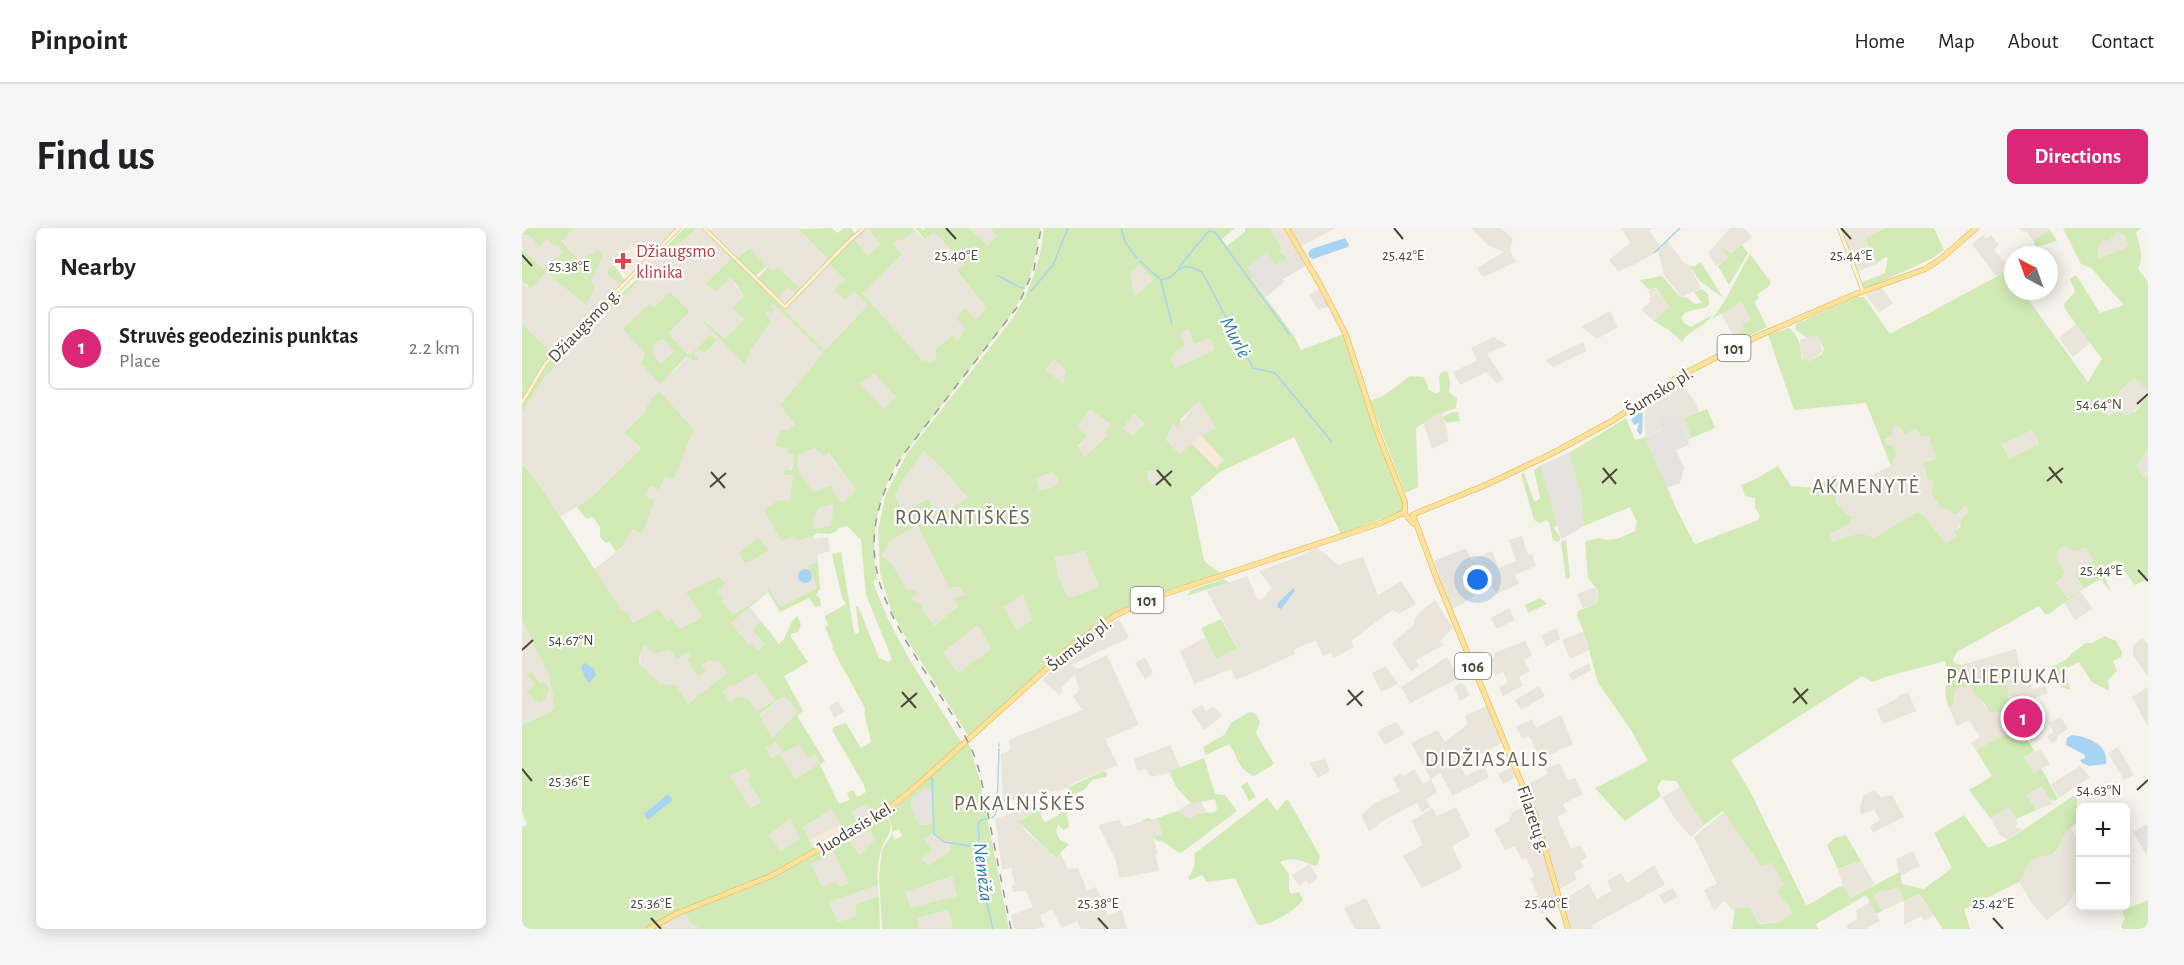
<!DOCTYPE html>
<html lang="en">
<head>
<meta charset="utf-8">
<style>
  body { margin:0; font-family:"Alegreya Sans",sans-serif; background:#f6f6f6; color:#202124 }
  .controls { position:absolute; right:18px; bottom:18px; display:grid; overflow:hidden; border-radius:9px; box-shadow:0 3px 15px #0003 }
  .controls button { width:54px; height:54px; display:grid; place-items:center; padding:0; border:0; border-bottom:2px solid #e0e0e0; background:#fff; color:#202124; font:30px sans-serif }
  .compass { position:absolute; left:1482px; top:18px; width:54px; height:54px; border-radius:50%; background:#fff; box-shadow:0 3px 15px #0003; rotate:319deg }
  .you { position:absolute; left:956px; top:352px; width:21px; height:21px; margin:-15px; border:4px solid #fff; border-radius:50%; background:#1a73e8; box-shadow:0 0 0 9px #1a73e833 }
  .badge { display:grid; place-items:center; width:39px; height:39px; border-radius:50%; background:#db2777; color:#fff; font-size:20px; font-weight:700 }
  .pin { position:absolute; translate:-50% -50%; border:3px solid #fff; box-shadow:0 2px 6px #0006 }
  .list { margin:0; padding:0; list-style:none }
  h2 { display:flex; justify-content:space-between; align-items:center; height:78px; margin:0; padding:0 24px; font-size:26px }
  h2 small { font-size:20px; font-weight:400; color:#757577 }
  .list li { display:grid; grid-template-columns:39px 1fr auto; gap:18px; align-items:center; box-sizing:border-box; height:84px; margin:0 12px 12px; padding:0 12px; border:2px solid #e0e0e0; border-radius:9px }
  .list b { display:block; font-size:22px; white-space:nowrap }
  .list p { margin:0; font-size:20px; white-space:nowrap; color:#757577 }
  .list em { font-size:20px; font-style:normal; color:#757577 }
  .map { position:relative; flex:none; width:1626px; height:701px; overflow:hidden; border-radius:9px }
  header { display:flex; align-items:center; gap:36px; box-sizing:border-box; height:84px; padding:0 30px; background:#fff; border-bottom:2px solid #e0e0e0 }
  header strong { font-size:28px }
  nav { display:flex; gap:33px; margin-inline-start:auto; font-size:21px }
  .intro { display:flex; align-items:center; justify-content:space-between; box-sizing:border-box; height:144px; padding:0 36px }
  h1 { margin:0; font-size:42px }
  .button { padding:15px 27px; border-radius:9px; background:#db2777; color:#fff; font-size:21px; font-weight:700 }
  main { display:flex; gap:36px; padding:0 36px }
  aside { flex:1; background:#fff; border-radius:9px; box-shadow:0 3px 15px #0003 }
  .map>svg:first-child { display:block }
</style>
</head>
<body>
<header>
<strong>Pinpoint</strong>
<nav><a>Home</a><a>Map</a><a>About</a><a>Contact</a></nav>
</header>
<div class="intro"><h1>Find us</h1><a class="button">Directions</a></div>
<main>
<aside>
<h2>Nearby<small></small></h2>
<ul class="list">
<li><span class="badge">1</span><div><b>Struvės geodezinis punktas</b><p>Place</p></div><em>2.2 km</em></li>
</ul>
</aside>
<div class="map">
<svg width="1626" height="701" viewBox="0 0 1626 701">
  <rect width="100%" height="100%" fill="#f6f3ec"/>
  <g fill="#eae5da" fill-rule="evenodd">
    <path d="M52 0H154L124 30 110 17 90 34 92 37 86 42 98 56 31 126 0 96V54L5 59 23 43 61 74 78 32 68 27 57 33 40 12Z"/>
    <path d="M175 0H185L188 3 192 0H278L307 32 279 61 255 39 251 44 226 20 213 33 210 30 184 55 208 50 222 68V91L203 111 168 80 222 136 242 87 251 76 301 125 258 177 273 197 265 202H259L253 216 254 219 266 221 272 227 269 242 261 247 271 248 268 274 257 272 270 308 276 313 291 308 292 311 306 309 308 323 295 327 296 334 286 337 295 360 258 379 247 361 228 377 211 386 198 374 195 364 197 349 181 388 157 402 145 393 136 380 111 395 100 384 72 341 101 319 110 301 120 305 133 272 123 268 128 258 137 262 143 248 152 251 172 201 137 163 123 181 121 186 102 205 120 220 70 270 37 289 14 252 0 236V185L21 151 128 42 125 38 140 23 146 27 148 26ZM127 76 131 80 168 84 146 105 165 126 168 127 188 107 195 114 183 125 176 121 172 126 173 134 166 128 151 144 119 133 123 125Z"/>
    <path d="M343 0H346L360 16 346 27 331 10Z"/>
    <path d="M447 0H469L475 9 465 17Z"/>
    <path d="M748 0H764L776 22 765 30 757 21 759 19Z"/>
    <path d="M766 0H814L777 19Z"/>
    <path d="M949 0H979L991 11 988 23 994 34 961 49 955 40 982 24 967 18Z"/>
    <path d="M1100 0H1130L1127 3 1138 18 1146 13 1161 34 1168 38 1179 60 1160 69 1142 47 1136 23 1116 35 1096 43 1087 32 1108 15Z"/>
    <path d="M1208 0H1222L1230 9 1212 25 1203 21 1200 22 1206 30 1194 38 1186 25Z"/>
    <path d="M1319 0H1363L1345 10 1354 36 1335 44Z"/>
    <path d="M1497 0H1527L1528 2 1511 12 1504 3 1500 4Z"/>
    <path d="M393 2 402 11 412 4 443 36 435 44 464 79 454 93 442 80 443 100 436 114 430 108 414 121V130L407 136 401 133 340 65 380 26 370 16 376 11 379 14Z"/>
    <path d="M1594 4 1602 7 1606 16 1605 19 1576 31V20L1581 12 1589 11Z"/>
    <path d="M0 7 9 9 14 13 25 11 36 16 42 24 21 41 0 20Z"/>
    <path d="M1461 7 1464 11 1469 7 1477 17 1472 22 1489 41 1474 48 1450 16Z"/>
    <path d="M306 35 323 52 313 63H332L346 77 303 122 263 82Z"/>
    <path d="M617 36 632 51 613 68 611 65 609 44Z"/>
    <path d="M266 59 274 66 261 80 254 72Z"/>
    <path d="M1132 59 1147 79 1132 93 1119 82 1128 74 1127 71 1129 69 1126 63Z"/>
    <path d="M1359 59 1371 75 1357 84 1343 66Z"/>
    <path d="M798 60 808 78 796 82 787 67Z"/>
    <path d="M1219 74 1229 92 1223 101 1211 108 1199 85Z"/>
    <path d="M1088 83 1096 99 1075 111 1059 99Z"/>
    <path d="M1554 96 1568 115 1551 129 1537 110Z"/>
    <path d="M667 101 688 110 693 122 653 140 649 132 655 122 658 105Z"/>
    <path d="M1292 107 1297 109 1301 123 1288 133 1280 132 1278 112Z"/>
    <path d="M972 109 985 117 965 126 982 152 975 155 964 144 938 157 931 144 955 132 949 120Z"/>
    <path d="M137 112 142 113 152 123 139 137 129 126V119Z"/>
    <path d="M1061 114 1065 123 1031 139 1023 132Z"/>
    <path d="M532 131 544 143 541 157 524 142Z"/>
    <path d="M352 145 375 169 362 182 336 156Z"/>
    <path d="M1613 150 1626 163V167L1610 186 1590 187 1586 189 1576 175 1579 174H1585L1601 160 1604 154Z"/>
    <path d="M1156 153 1173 173 1177 184 1162 190 1170 210 1165 212 1154 185 1140 201 1123 209V174Z"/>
    <path d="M677 173 694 200 680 208 657 227 644 212 651 196H657Z"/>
    <path d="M568 180 589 196 586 207 582 212 563 229 555 219 565 209 556 199Z"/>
    <path d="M921 183 920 190 923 194 927 213 910 221 901 194Z"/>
    <path d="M612 186 624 197 611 208 601 200Z"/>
    <path d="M1371 197 1377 198 1382 206 1393 200 1397 207 1407 209 1414 231 1402 233 1406 251 1412 254 1413 257 1410 262 1420 280 1426 281 1435 287 1443 278 1447 282 1433 304 1434 309 1424 316 1399 285 1395 284 1352 311 1338 305 1310 314 1307 307 1329 288 1320 282 1313 271V263L1369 238 1372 232 1362 212 1368 210Z"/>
    <path d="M1510 201 1517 216 1516 217 1489 232 1487 231 1480 216Z"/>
    <path d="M293 220 306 225 334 262 321 275 312 266 292 264 276 244 274 236 276 227Z"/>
    <path d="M1626 221V247L1621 250 1615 238Z"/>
    <path d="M402 223 422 242 447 270 416 287 381 284 373 269 379 255Z"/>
    <path d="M625 243 636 244 639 254 626 257Z"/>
    <path d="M531 244 537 254 532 259 517 262 514 250Z"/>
    <path d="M312 276 310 298 291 301V290L298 279Z"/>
    <path d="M395 297 427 360 438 359 443 367 432 370 437 377 413 398 402 385 400 377 389 371 395 365 384 361 360 328 367 314Z"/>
    <path d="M1000 308 1006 327 1010 326 1014 338 993 347 997 356 974 366 966 347 955 352V363L952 369 930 381 919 352 928 347 929 350 934 339 970 323 977 340 994 333 987 312Z"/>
    <path d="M1540 318 1553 323 1564 318 1571 332 1553 346 1561 359 1544 371 1534 355V330L1536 322Z"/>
    <path d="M795 319 816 337 841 329 856 367 879 353 894 376 877 386 870 382 829 413 832 419 812 430 809 425 801 428 794 412 772 422 773 426 714 452 709 441 672 456 658 423 684 409 694 431 715 419 685 363 725 348 736 372 745 368 744 366 750 360 737 343 781 327V326Z"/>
    <path d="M564 323 578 359 547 370 536 348 533 328Z"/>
    <path d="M1073 359 1077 370 1074 376 1061 380 1055 366Z"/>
    <path d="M1558 363 1571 381 1553 392 1542 374Z"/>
    <path d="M501 365 510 392 495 402 481 379Z"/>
    <path d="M913 372 931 400 918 413 922 417 894 432 897 438 889 443 870 415 892 397V392L899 383Z"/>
    <path d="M228 379 239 393 230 402 243 418 236 422 227 417 209 395Z"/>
    <path d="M987 380 993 392 975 401 969 390Z"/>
    <path d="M597 391 607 410 549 437 556 441 585 427 617 497 583 511 596 537 551 555 541 562 516 565 481 575 479 526 488 522 487 512 560 482 551 468 557 462 553 446 539 460 541 463 537 467 520 452 551 422 576 403Z"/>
    <path d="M0 392 27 447 33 480 28 484 0 497Z"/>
    <path d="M456 397 469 421 436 445 420 424Z"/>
    <path d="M1035 400 1038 411 1024 419 1019 407Z"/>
    <path d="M1061 403 1067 422 1048 431 1040 412Z"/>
    <path d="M1620 410 1626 416V449L1611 427V417Z"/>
    <path d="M1003 413 1010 427 1002 432 1008 443 997 449 1001 458 981 468 977 459 986 454 981 444 973 448 966 433 973 429 972 425Z"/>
    <path d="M123 417 141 423H165L179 437 187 432H197L205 445 166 476 154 458 139 456 116 436 119 433 118 425Z"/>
    <path d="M1494 421 1499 447 1507 450 1511 461 1523 458 1526 465 1514 470 1487 473 1485 449 1476 445 1444 449 1439 437Z"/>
    <path d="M623 429 631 445 623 451 613 435Z"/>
    <path d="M925 429 937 450 888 475 879 459Z"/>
    <path d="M1067 435 1069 442 1050 453 1047 446Z"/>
    <path d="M864 438 876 456 859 464 850 445Z"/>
    <path d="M234 443 253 472 235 483 222 470 216 468 208 474 201 463 209 457 212 459Z"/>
    <path d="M940 454 948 467 938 473 932 459Z"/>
    <path d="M1017 458 1023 468 999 482 993 472Z"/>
    <path d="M1440 458H1449L1467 484 1481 485 1490 504 1454 522 1449 515 1458 509 1447 492 1435 498 1427 479 1432 477 1434 462Z"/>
    <path d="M1626 459V499L1610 469Z"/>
    <path d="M1386 464 1394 483 1361 496 1354 481 1372 472 1376 468Z"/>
    <path d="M264 469 276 484 250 510 237 488 258 470Z"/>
    <path d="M316 473 322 484 312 490 307 478Z"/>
    <path d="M680 477 684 483 692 478 700 488 682 502 669 483Z"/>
    <path d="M966 477 981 514 963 524 937 535 944 548 962 539 967 549 931 568 918 545 909 551 889 515 915 502 923 514 946 496 943 488Z"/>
    <path d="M1039 487 1051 516 1024 529 1020 522 1015 525 1010 516 1011 514 1007 508 1000 511 994 499 1010 491 1014 500Z"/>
    <path d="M1539 489 1546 501 1535 508 1536 512 1529 515 1525 508 1532 504 1526 495Z"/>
    <path d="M875 494 882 506 863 517 856 506 859 501Z"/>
    <path d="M254 513 278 516 293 526 298 535 273 551 258 526 249 530 244 519Z"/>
    <path d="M648 517 658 539 647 545 629 549 624 541 615 543 612 531Z"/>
    <path d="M1596 519 1612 547 1602 552 1586 525Z"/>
    <path d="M1518 521 1528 536 1512 545 1502 529Z"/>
    <path d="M803 531 808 543 796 550 787 535Z"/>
    <path d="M1037 535 1046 552 1053 550 1061 566 1041 576 1045 584 1035 589 1049 621 1059 617 1065 629 1059 633 1062 639 1052 644 1055 651 1036 662 1002 558 1026 546 1024 541Z"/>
    <path d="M1558 538 1568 549 1537 570 1529 556Z"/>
    <path d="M989 539 994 549 981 556 976 546Z"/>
    <path d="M224 540 230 549 225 552 239 574 229 580 208 548Z"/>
    <path d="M892 541 901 556 909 551 913 559 915 565 904 571 908 579 900 584 895 575 862 592 847 603 839 587 853 575 878 563 871 550 880 545 882 548Z"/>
    <path d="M1521 558 1531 576 1514 582 1505 567Z"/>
    <path d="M1159 559 1182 597 1169 609 1151 588 1140 569Z"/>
    <path d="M1352 562 1359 569 1370 567 1382 589 1351 605 1348 598 1358 592 1352 581 1339 587 1338 581 1341 568Z"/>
    <path d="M679 574 685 585 668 592 664 591 655 583 668 575 671 576Z"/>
    <path d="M344 576 350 586 336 595 329 584Z"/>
    <path d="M1007 576 1038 678 1019 686 1011 670 1016 667 1008 651 1013 648 1004 630 1000 632 993 618 983 622 972 601 988 593 986 590 990 588 989 585Z"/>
    <path d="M508 578 510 585 497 592 503 602 531 628 539 626 546 641 556 640 565 662 574 659 586 687 600 682 605 701H559L555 693 540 700 530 682 518 687 522 699 513 701H492L489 687 511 679 504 663 491 664 490 658 493 656 489 640 480 642 473 591Z"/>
    <path d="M934 579 948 608 930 618 940 640 900 660 881 628 901 617 890 593 910 580 915 588Z"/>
    <path d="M1486 579 1496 595 1493 597 1494 599 1501 601 1486 612 1478 607 1468 590Z"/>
    <path d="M310 581 318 597 288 612 281 599Z"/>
    <path d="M1202 584 1239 638 1249 635 1262 656 1255 663 1265 674 1270 686 1261 693 1237 695 1228 679 1211 682 1202 673 1192 683 1182 662 1195 656 1172 609Z"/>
    <path d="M268 591 278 610 259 625 247 607Z"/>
    <path d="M597 592 601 599 621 593 635 592 640 606 631 609 636 626 634 627 637 643 597 650 594 633 576 597Z"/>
    <path d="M345 599 353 611 338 627 324 610Z"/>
    <path d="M1549 600 1558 616V643L1554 662 1547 675 1525 692 1511 677 1497 654 1506 637 1513 630 1529 627 1536 622 1543 606Z"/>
    <path d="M412 604 430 614 426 625 406 639 400 631 410 622 402 611Z"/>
    <path d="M310 621 328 655 317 659H300L289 636 306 629 304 624Z"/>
    <path d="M1391 623 1398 638 1378 648 1374 631Z"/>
    <path d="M1339 633 1353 656 1328 670 1321 658 1316 642Z"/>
    <path d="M788 636 796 650 787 656 784 653 777 658 770 647Z"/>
    <path d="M1132 637 1143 657 1070 697 1071 701H1048L1039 673 1067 656 1075 671 1089 663 1085 653 1099 645 1105 655Z"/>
    <path d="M430 648 435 668 388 681 384 664Z"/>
    <path d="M356 657 357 668 334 676V688L316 694 307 674Z"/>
    <path d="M1377 659 1381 673 1360 683 1352 667 1361 661 1363 664Z"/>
    <path d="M1151 660 1156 669 1142 676 1137 667Z"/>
    <path d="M1396 666 1412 688 1402 693 1399 688 1382 697V672Z"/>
    <path d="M844 670 859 701H833L822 680Z"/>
    <path d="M1348 674 1358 693 1343 701H1326L1324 698 1335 691 1334 682Z"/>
    <path d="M426 682 431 701H397L395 690Z"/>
    <path d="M163 684 171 698H175L176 701H130Z"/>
  </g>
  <g fill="#f7ead8">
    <path d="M110 17 124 30 105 49 92 33Z"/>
    <path d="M680 208 703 232 694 240 670 216Z"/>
    <path d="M318 597 323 606 293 622 288 612Z"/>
  </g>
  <g fill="#e6e2dd">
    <path d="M745 22 765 30 776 22 785 37 761 51 762 54 744 69 730 50 725 40Z"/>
    <path d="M1154 184 1167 216 1154 222 1162 240 1158 255 1145 260 1123 209 1140 202 1139 192Z"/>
    <path d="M1047 225 1059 266 1062 298 1039 311 1019 237Z"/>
    <path d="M944 320 949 332 934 339 937 346 929 350 928 347 919 352 912 333Z"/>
    <path d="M402 560 410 561V596L397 597 390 581 389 572Z"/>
    <path d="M1624 596 1626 599 1625 628 1611 604Z"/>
  </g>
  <g fill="#d2eab5" fill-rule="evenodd">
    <path d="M0 0H52L40 13 57 33 76 22 81 27 69 54 72 57 71 63 64 77 24 44 9 60 0 54V20L21 41 41 24 36 17 31 16 25 11 16 20C13 11 9 7 0 7Z"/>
    <path d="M162 0H175L146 27 140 23Z"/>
    <path d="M310 0 315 5 322 0H329L333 6 307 32 277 1Z"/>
    <path d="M346 0H391L393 2 379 14 376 11 370 16 380 26 340 65 401 133 404 132 407 136 414 130V121L431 107 436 114 443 100 434 90 443 80 454 92 464 79 435 43 443 36 412 4 403 11 393 0H399L401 2 403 0H447L465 17 475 9 469 0H518C514 35 505 64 485 93L375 235C354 273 348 309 355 352L351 353C370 411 408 463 440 515L372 576 323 606 310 581 281 599 293 622 237 652 155 685 124 701H0V599L5 597 0 584V497L28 484 33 480 27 447 0 392V236L14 252 100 383H104L111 395 136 380 145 393 149 391 157 401 172 394 180 388 164 364 197 349 203 355 195 364 202 370 199 374 211 386 228 377 247 361 258 379 295 360 286 337 296 334 298 361 294 367 298 371 299 378 293 379 287 370 258 384 246 364 209 395 227 417 229 415 236 422 243 417 230 402 239 393 257 416C267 409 265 396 275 388L279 396 276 404 269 406V409L286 434 262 448 281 483 275 488 303 533 298 537 317 576 328 572 325 565 331 562 335 569 344 564 342 557 310 502 312 499 324 495 339 520 349 514C348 503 341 491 343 480L310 420 311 418 303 399 306 397 303 388 324 376 320 370 310 326 319 324 332 404 335 406 337 404 334 379 336 378 357 430 366 434 370 431 344 367 339 312 325 298 316 300 315 303 307 306 295 305 291 308 276 313 270 308 260 314 242 282 257 272 268 273 271 248 261 247 262 242H270L272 227 265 225 266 221 254 219 253 216 259 201 265 202 273 197 258 177 301 125 251 76 249 79 253 81 249 85 246 83 243 86 249 93 229 121 223 137 168 80 203 111 222 91 211 80 222 68 215 57 208 50 194 64 184 55 210 30 303 122 346 77 332 63 323 72 312 63 323 52 306 35 331 10 346 27 359 16ZM352 145 374 169 362 181 337 156ZM293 220 301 228 307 225 334 262 321 275 312 266 309 258 292 264C283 252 271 243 276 227ZM312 276 309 298 291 301V290L298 279ZM123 417 132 426 148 422 155 431 165 424 169 428 165 432 176 449 184 444 180 437 187 432 197 433 205 445 166 476 154 457 139 456 117 436 118 425ZM234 444 253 472 235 483 226 471 216 468 208 474 201 463 209 457 211 459ZM264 469 276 484 250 510 237 487 258 470ZM254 514 261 524 278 516 285 530 293 526 298 535 273 551 258 526 249 530 244 519ZM224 540 229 549 225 552 239 574 229 580 208 548ZM146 566 151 572 134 586 127 582ZM344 576 350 586 336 594 329 584ZM268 591 278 610 259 624 247 607Z"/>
    <path d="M522 0H713L700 11 705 18 723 4V0H748L759 19 757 22 765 30 753 37 745 23 725 40 731 48 730 51 772 108 779 122 822 106 883 282 819 306 772 209 698 244 669 269 682 332C686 339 696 340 698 346L606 378 583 391 555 411 447 509 383 408 369 382 358 345 356 302 364 266 384 227 488 94C508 65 518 35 522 0ZM617 37 632 51 613 68 611 65 609 44ZM667 101 672 116 688 110 693 122 653 140 649 131 655 122 663 118 658 105ZM532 131 544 143 541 156 524 142ZM677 173 694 200 680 208 702 232 694 240 670 216 657 226 644 212 651 196 657 200 659 191ZM568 181 589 196 584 203 586 207 563 229 555 218 565 209 556 199ZM612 186 623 196 611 208 601 200ZM402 223 422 242 446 270 416 287 406 271 381 284 373 269 379 255ZM625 243 636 244 638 254 627 257ZM531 244 537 254 532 259 517 262 514 250ZM395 297 427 360 438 359 443 367 432 370 436 378 413 398 402 385 400 377 389 371 395 365 392 361H384L370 336 360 328 367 314ZM563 323 577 359 547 370 536 348 533 329ZM501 366 510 392 495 402 481 379ZM456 397 469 421 436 445 421 424Z"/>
    <path d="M1363 0H1412L1422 22 1409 31 1363 52 1361 54 1343 60 1340 56 1341 54 1363 45 1366 30 1363 29 1354 36 1350 26 1343 29 1340 23 1347 19 1344 10Z"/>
    <path d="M1541 0H1620L1614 4C1617 18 1623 28 1616 41L1626 54V163L1613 150C1601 155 1597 169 1586 174 1583 175 1580 175 1577 176L1586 188 1597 184 1603 187 1613 184 1626 167V221L1615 238 1621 250 1626 247V351L1613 357 1594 332 1579 341 1589 364 1579 351 1562 360 1527 386H1523L1517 378 1435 424 1431 431 1432 435 1439 437 1444 449 1476 445 1485 449 1487 473 1513 470 1514 475 1503 482 1507 492 1496 499 1513 523 1502 529 1512 545 1519 541 1521 543 1536 571 1532 573 1528 571 1520 558 1505 567 1514 582 1494 591 1486 579 1468 590 1447 562 1470 548 1454 522 1490 503 1481 485 1467 484 1463 476 1453 467 1449 458 1436 460 1432 468V477L1427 479C1419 465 1428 448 1423 433L1363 449 1351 454 1340 448 1209 532 1229 565 1284 677C1298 673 1307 661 1321 658L1328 670 1378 644 1380 656 1402 661 1430 640 1412 605 1442 587 1466 620 1486 612 1551 568 1555 570V593L1543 606 1536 621 1529 627 1513 630 1506 637 1497 654 1442 681 1448 701H1421L1397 666 1381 673 1377 659 1362 664 1361 661 1352 667 1360 683 1354 686 1344 667 1294 696 1296 701H1210L1213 681 1228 679 1236 695 1239 696 1258 694 1270 686 1265 674 1260 670 1255 663 1262 656 1249 635 1239 638 1201 583 1182 597 1154 553 1140 552 1135 559 1139 568 1103 593 1073 560 1126 533 1109 502 1076 455 1064 411 1055 387 1056 383 1074 376 1077 370 1075 361 1066 350 1063 313 1078 310C1090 315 1102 308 1113 303L1115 294 1108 279 1062 298 1059 266 1047 225 1104 190 1113 212 1123 209 1155 282 1172 315 1174 316 1236 292 1238 288 1233 279V270L1223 268 1219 257C1231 254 1244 244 1256 238L1269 258 1296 260 1303 252 1314 247 1317 255C1307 274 1318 279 1330 290L1327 296 1308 306 1310 314 1338 305 1352 310 1395 284 1399 285 1424 316 1434 309 1433 303 1438 299 1439 293 1447 282 1443 278 1434 287 1426 281 1419 280 1409 264 1412 254 1406 251 1401 234 1414 231 1407 209 1399 208 1393 200 1383 207 1377 198 1371 197 1370 208 1362 212 1365 217 1370 218 1375 224 1369 238 1344 175 1272 182 1246 107 1267 100C1278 110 1279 116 1279 131L1288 133 1300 126 1302 121 1296 108 1284 109 1273 101 1274 96 1334 69H1342L1368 106 1485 43 1491 51V63H1500L1566 154 1580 131 1543 81 1542 76 1553 64 1548 51 1554 47 1578 85 1602 77 1569 40 1559 36ZM1595 4 1602 7 1606 16 1605 19 1576 31V20L1581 12 1587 13ZM1510 202 1517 215 1516 217 1487 231 1480 216ZM1541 318 1553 323 1564 319 1571 332 1553 346 1561 359 1545 371 1534 355 1543 345 1534 330 1536 322Z"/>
    <path d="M1528 2 1535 13 1514 19 1511 12Z"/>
    <path d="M1220 17 1226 25 1207 57 1196 38 1206 30 1200 21H1203L1210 25Z"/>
    <path d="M227 20 245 38 232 49 215 31Z"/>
    <path d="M1228 26 1249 54 1246 59 1235 66 1237 70 1232 74 1245 99 1215 114 1211 108 1223 101 1220 97 1229 92 1219 74 1190 91C1206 71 1215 48 1228 26Z"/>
    <path d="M1179 34 1200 68V69L1177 52 1168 38H1173Z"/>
    <path d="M92 37 103 52 98 56 85 46 86 42Z"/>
    <path d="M246 39 251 43 255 39 279 61 274 66 266 59 255 71 235 51Z"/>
    <path d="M126 41 127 43 80 90 78 88 79 84Z"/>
    <path d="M1140 48 1158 69 1166 70 1172 76 1180 75 1172 64 1180 61 1186 66 1187 76 1185 79 1164 84 1159 90 1162 95 1169 99 1190 87C1184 99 1167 101 1160 114L1147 102 1132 93 1147 79 1134 60 1126 61 1118 52Z"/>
    <path d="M148 64 168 84 146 105 165 126 168 127 188 107 195 113 183 125 176 121 172 126 176 131 174 134 165 128 138 156 119 135 123 125 101 101 127 76 132 80ZM141 112 152 123 139 136 130 126 132 122 130 119 136 113Z"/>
    <path d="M74 90 77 93 21 151 0 185V179L26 136Z"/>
    <path d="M0 96 31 126 16 143 0 173Z"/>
    <path d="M923 143 926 145 928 155 927 164 935 170 934 180 915 186 894 200 896 259 883 265 848 173 861 168 888 148 902 149 907 162 914 166 918 163 917 148 919 145Z"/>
    <path d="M137 163 172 201 152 251 143 248 137 262 128 258 123 268 133 272 120 306 110 301 102 317 94 324 87 313 84 315 78 309V299L71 289 64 291 55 279 70 269 120 220 102 205 121 186 128 172Z"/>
    <path d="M1185 181 1193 200 1170 210 1162 190Z"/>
    <path d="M930 184H936L938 193 925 195 920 189Z"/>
    <path d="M1019 237 1035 297 1032 300 1038 309V313L1035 314 1031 312 1027 294 1024 292 1018 295 1012 292 999 246 1002 245 1012 273H1014L1018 270 1012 242Z"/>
    <path d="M236 309 246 322 231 332 222 335 217 325Z"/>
    <path d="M1044 312 1048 349 1044 352 1039 314Z"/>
    <path d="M701 351 707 354 706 355 665 368 669 362Z"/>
    <path d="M1018 370 1025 376 1006 385 1003 377Z"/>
    <path d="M699 391 715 420 694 431 679 400Z"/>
    <path d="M1583 408 1594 413 1600 424 1599 429 1591 433 1595 443 1586 452 1587 463 1570 454 1557 434 1543 441 1548 462 1540 459 1528 440 1545 431 1550 425 1564 415H1570Z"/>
    <path d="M10 444 17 455H22L27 459 24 470 19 474 13 473 4 461H9L13 457 5 446Z"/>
    <path d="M728 484 734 486 738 494 734 505 752 536 732 548C712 538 718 530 707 516L684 527 681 519 702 507 710 494Z"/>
    <path d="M446 514 458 553 487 701H431L426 682 395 690 397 701H360L357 649 360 622 370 606 373 612 380 608 377 601 370 604V598L365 585 383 572ZM402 560 410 561V596L397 597 390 581 389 573ZM412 604 420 612 430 614 426 625 406 638 400 631 410 622 402 611ZM430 648 435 668 388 680 384 664Z"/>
    <path d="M682 530 693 566 703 567 715 583 659 625C652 623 649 618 643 615 638 612 635 614 631 609L640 606 635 592 623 594 620 592 627 590 630 592 655 583C674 597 664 588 682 585 686 584 689 585 693 584L695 581 693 571 670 576 655 560 648 547 649 543Z"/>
    <path d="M582 543 585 545 584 549 570 552 562 562 548 568 546 559Z"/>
    <path d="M725 554 734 569 727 573 719 558Z"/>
    <path d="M745 570 755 583 764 572 767 573 798 628 796 636 793 638C781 633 770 628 758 634L767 646V663L769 666 777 664 781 672C771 684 755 693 740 697L735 696 713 650 685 654 680 647 668 652 666 649C672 644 674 633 672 626Z"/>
    <path d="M518 574 520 577 519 589 523 594 534 589 542 581 545 584 547 599 541 602 536 596 534 604 538 612 547 616 535 629 529 626 496 593 513 584Z"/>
    <path d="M362 586C377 602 363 607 359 622 356 632 355 646 356 657L307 674 316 694 334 688V676L357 668 358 701H176L175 698H171L163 684 236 656ZM345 599 353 611 338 627 325 611ZM310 621 327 655 317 659 313 653 300 659 289 636 306 629 305 624Z"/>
    <path d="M1324 607 1339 633 1316 641 1305 617 1313 610Z"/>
    <path d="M1626 672V701H1601L1599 698 1603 690 1600 683Z"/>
  </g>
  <g fill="#a9d4f2">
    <path d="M823 10 827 16 826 19 791 31 787 29 786 25 789 21Z"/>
    <path d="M1117 185H1121L1120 205 1118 207 1115 203 1117 195 1112 197 1109 192Z"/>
    <circle cx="283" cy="348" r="7"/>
    <path d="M771 360 773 363 759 381 756 380 755 376Z"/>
    <path d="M63 435 72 441 74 447 67 455 63 450 59 438Z"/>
    <path d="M1550 507C1567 509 1587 517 1584 536L1567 538 1560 535 1558 532 1563 530V527L1544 517 1545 510Z"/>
    <path d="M146 566 151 572 126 592 122 586Z"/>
  </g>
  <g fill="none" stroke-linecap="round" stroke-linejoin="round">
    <g stroke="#a9d4f2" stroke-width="1.5">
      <path d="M599 0 604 16 615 30"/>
      <path d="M1132 25 1158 0"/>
      <path d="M618 33 639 52C660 50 651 29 680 44L731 140 753 145 810 214"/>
      <path d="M657 39 685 5 687 3 693 4 767 106"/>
      <path d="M475 47 495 58"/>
      <path d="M639 53 650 96"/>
      <path d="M497 59 502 60"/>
      <path d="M509 63 531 37 546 0"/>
      <path d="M477 518V516"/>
      <path d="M410 550 412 606 422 614 456 619"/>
      <path d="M470 590 473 587 475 580 477 521"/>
      <path d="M465 591 459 592 456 596 460 655 471 701"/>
    </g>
    <g stroke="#d6c79b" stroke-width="4.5">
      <g id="secondary">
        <path d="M182 0 263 79 324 16 342 0"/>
        <path d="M1317 0 1341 63"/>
        <path d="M0 175 23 136 157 0"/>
      </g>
    </g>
    <g stroke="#e6c16a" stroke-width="6">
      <g id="primary">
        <path d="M765 0 799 58 824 107 856 206 883 274V286L891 295"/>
        <path d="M892 286 966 256 1031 225 1090 193 1156 149 1234 109 1331 67 1403 41 1420 30 1454 0"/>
        <path d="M891 287 914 349 1014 590 1046 701"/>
        <path d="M127 701 156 685 249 648 363 584 398 555 553 415 594 387 634 369 859 295 883 284"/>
      </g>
    </g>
    <use href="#secondary" stroke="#fff3cd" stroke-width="3"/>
    <use href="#primary" stroke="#ffe39c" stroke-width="4.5"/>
    <path stroke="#9a9a9a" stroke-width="1.5" stroke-dasharray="8 8" stroke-linecap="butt" d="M489 701C481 661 473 621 465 581 461 563 459 544 452 527 443 505 429 485 416 464 363 381 322 323 381 227L496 78 512 41 519 0"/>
  </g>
  <path fill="none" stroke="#4b4439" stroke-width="2" d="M424 0 434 11M872 0 881 11M1319 0 1329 11M0 27 10 38M1615 176 1626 166M1527 239 1540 255M1081 240 1094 256M635 242 649 258M189 244 203 260M1525 253 1541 240M1080 255 1095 241M634 257 650 243M188 259 204 245M1616 342 1626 353M0 422 11 412M1272 460 1285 476M826 462 840 478M380 464 394 480M1271 475 1286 461M825 477 841 463M379 479 395 465M0 541 10 553M1615 562 1626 552M129 690 139 701M576 690 586 701M1024 690 1034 701M1471 690 1481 701"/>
  <path fill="#e0444e" stroke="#fff" stroke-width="2" d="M98 24h6v6h6v6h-6v6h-6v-6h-6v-6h6z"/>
  <g text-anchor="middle" stroke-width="4.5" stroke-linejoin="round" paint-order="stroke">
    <g fill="#fff" stroke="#817c74" stroke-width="1.5">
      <rect x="1195.5" y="107" width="33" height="26" rx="4.5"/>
      <rect x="608.5" y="359" width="33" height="26" rx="4.5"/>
      <rect x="933" y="425" width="36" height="26" rx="4.5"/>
    </g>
    <g font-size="16" font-weight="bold" fill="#4b4439">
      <text x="1212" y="126">101</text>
      <text x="625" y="378">101</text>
      <text x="951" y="444">106</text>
    </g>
    <g font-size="18" fill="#be3a42" stroke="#fff" text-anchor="start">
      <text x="114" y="29">Džiaugsmo<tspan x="114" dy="21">klinika</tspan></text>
    </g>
    <g font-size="18" fill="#4b4439" stroke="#fff">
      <text transform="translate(62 97) rotate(-46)" y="6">Džiaugsmo g.</text>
      <text transform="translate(1137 163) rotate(-32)" y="6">Šumsko pl.</text>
      <text transform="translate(557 416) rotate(-38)" y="6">Šumsko pl.</text>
      <text transform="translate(1012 591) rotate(71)" y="6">Filaretų g.</text>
      <text transform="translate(334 599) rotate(-31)" y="6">Juodasis kel.</text>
    </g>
    <g font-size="20" font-style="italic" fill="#2e7ab2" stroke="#fff">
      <text transform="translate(714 109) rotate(62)" y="7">Murlė</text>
      <text transform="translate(462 644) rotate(83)" y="7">Nemėža</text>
    </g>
    <g font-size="21" letter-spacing="1.5" fill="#6e6250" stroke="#fff">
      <text x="1344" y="265">AKMENYTĖ</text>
      <text x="441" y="296">ROKANTIŠKĖS</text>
      <text x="1485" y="455">PALIEPIUKAI</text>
      <text x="965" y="538">DIDŽIASALIS</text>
      <text x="498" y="582">PAKALNIŠKĖS</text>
    </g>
  </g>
  <g font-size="15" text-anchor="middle" fill="#4b4439" stroke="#fff" stroke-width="4.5" stroke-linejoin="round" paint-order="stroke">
    <text x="434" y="32">25.40°E</text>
    <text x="881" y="32">25.42°E</text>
    <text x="1329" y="32">25.44°E</text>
    <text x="47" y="43">25.38°E</text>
    <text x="1577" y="181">54.64°N</text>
    <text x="1579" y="347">25.44°E</text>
    <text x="49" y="417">54.67°N</text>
    <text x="47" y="558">25.36°E</text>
    <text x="1577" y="567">54.63°N</text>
    <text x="129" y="680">25.36°E</text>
    <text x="576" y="680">25.38°E</text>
    <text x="1024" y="680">25.40°E</text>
    <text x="1471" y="680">25.42°E</text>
  </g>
</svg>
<div class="controls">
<button>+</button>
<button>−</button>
</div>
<svg class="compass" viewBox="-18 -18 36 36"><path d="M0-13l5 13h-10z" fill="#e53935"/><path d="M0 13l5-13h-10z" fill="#757577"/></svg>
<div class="you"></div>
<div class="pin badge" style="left:1501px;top:490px">1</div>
</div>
</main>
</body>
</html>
